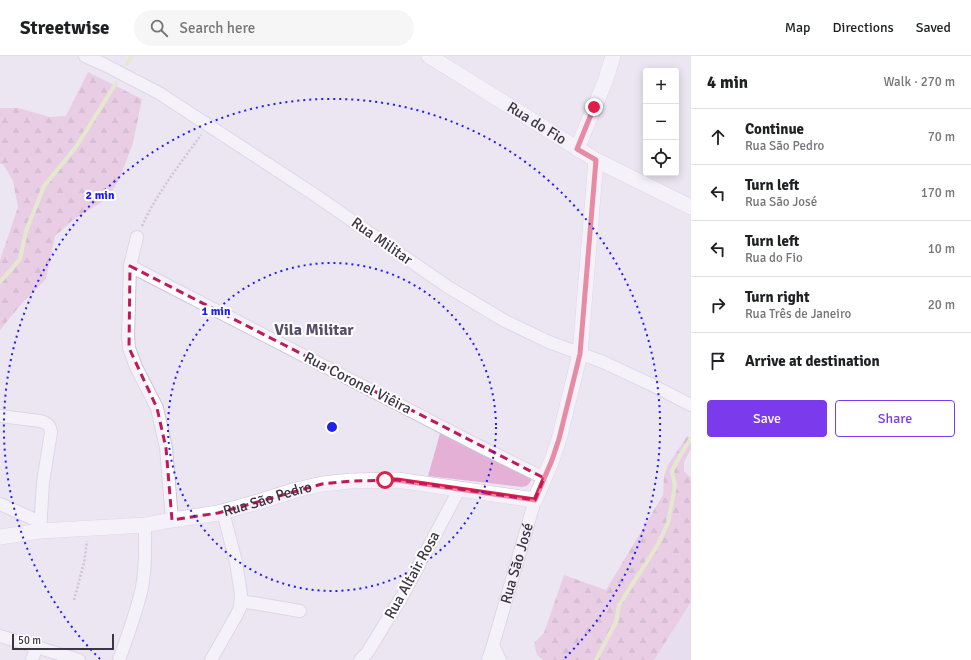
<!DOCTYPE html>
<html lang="en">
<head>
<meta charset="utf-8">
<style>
  body { margin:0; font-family:Signika,sans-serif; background:#f6f6f6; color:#202124 }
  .controls { position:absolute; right:12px; top:12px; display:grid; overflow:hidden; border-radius:4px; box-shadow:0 2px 10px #0003 }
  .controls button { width:36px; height:36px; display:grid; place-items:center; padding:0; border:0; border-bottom:1px solid #e0e0e0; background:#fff; color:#202124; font:20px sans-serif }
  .scale { position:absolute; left:12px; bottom:10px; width:102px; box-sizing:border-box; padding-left:4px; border:2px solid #3c3544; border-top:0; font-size:11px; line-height:14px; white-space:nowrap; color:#3c3544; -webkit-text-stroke:3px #fff; paint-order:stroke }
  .stop { position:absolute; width:12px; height:12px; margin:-9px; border:3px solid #e11d48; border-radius:50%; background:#fff }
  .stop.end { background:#e11d48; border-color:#fff; box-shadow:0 1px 4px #0008 }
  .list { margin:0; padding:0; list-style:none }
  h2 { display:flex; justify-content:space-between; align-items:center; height:52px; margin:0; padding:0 16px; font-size:17px }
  h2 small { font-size:13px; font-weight:400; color:#757577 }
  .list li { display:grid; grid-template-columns:26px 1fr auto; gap:12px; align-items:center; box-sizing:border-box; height:56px; padding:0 16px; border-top:1px solid #e0e0e0 }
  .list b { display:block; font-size:15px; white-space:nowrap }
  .list p { margin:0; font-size:13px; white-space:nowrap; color:#757577 }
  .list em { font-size:13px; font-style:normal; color:#757577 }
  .actions { display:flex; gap:8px; padding:12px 16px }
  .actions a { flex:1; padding:9px 0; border:1px solid #7c3aed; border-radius:4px; text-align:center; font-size:14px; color:#7c3aed }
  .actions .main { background:#7c3aed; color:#fff }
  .icon { flex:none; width:22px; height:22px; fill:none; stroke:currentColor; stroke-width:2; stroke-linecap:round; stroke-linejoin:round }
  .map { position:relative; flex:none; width:691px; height:604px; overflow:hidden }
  header { display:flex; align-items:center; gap:24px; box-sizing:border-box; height:56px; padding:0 20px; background:#fff; border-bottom:1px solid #e0e0e0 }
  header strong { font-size:19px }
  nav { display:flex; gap:22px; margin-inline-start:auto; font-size:14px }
  .search { width:280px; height:36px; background:#f6f6f6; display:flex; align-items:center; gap:10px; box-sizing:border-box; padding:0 14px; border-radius:22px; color:#757577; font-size:15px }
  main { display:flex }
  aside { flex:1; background:#fff }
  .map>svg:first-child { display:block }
</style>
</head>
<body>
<header>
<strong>Streetwise</strong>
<div class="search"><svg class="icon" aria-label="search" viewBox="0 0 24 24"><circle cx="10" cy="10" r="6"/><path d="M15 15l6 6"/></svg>Search here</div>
<nav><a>Map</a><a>Directions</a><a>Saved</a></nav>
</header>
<main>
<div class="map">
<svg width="691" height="604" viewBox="0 0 691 604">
  <defs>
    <pattern id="forest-firs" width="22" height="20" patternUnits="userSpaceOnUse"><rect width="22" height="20" fill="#e5b0d5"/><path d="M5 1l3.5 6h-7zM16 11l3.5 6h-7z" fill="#bb90ae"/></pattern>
  </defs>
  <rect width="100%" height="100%" fill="#ece6f2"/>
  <path fill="#e1d8ea" d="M691 546V604H654Z"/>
  <g fill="url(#forest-firs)">
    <path d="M88 16 142 43 133 87 120 122 108 142 73 164 55 180 46 223 22 247 0 274V204L18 151 13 125 3 108H0V52H18L50 61 66 60Z"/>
    <path d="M687 380 691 383V393L684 406V415L691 422V546L654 604H543L537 599 534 587 544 577 564 519 606 534 663 439 664 420 668 409Z"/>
  </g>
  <path fill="#e5b0d5" d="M441 374 529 421 531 424C529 429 527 430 522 431L428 420Z"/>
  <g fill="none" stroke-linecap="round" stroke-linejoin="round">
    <g stroke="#daeca4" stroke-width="4">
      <path d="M127 8 132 0"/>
      <path d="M0 226 20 203 26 175 44 130 76 91 116 27"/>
      <path d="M596 604 616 566 619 549 657 490 668 467 675 430 672 415 680 400 691 382"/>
    </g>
    <g stroke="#cdc3d8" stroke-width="14">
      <g id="minor">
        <path d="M85 0 105 9 159 37 315 139 448 231 505 265 549 286 603 306 648 327 691 349"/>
        <path d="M137 181 130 210 128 281 129 292 136 311 157 352 166 392 172 464"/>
        <path d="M130 210 479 390 544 422"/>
        <path d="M0 360 40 365C47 367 50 369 51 376L43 426 40 475"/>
        <path d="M0 448 40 466"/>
        <path d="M241 545 300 555"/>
        <path d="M0 580 79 604"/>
        <path d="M493 589 500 604"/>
        <path d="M32 604 36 592"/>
        <path d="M119 604C127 582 135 560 141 536 146 514 145 491 145 469"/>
        <path d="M211 604 236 560 240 552 241 538 236 506 223 456"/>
        <path d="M360 604 367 597 404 537 460 432"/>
        <path id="s1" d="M488 604 493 589 535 444"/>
      </g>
    </g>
    <g stroke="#cdc3d8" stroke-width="16">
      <g id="tertiary">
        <path id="s2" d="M429 0 596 104 691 151"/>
        <path d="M577 93 606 23 613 0"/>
        <path id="s3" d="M0 481 40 475 145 469 172 464 218 457 258 446 296 434 322 428 351 425 397 424 535 444 552 404 559 383 580 298 596 104"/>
      </g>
    </g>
    <g stroke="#ac9bbe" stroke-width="2.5" stroke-dasharray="2 2" stroke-linecap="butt">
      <path d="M142 170C157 137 180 108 201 79"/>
      <path d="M74 544 84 507 87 485"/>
    </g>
    <use href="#minor" stroke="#fff" stroke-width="12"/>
    <use href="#tertiary" stroke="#fff" stroke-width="15"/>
  </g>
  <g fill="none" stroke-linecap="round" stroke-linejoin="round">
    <path stroke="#e11d48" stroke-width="5" d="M385 424H397L535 444 552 404 559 383 580 298 596 104 577 93 594 51"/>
  </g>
  <path d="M0 0H691V604H0ZM130 210 544 422 535 444 397 424 351 425 322 428 218 457 172 464 166 392 157 352 129 292Z" fill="#ece6f2" fill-opacity=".55" fill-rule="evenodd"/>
  <path fill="none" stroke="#c2185b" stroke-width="3" stroke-dasharray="8 5" stroke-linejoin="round" d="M130 210 544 422 535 444 397 424 351 425 322 428 218 457 172 464 166 392 157 352 129 292Z"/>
  <g fill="none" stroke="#1f20f0" stroke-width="2" stroke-dasharray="2 4">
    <circle cx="332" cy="371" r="164"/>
    <path d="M100 603A328 328 0 1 1 564 603"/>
  </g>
  <g text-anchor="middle" stroke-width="4" stroke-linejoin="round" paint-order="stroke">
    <g font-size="15" fill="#3c3544" stroke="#fff">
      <text dy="5" stroke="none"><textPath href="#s2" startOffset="127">Rua do Fio</textPath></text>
      <text transform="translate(382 185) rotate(35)" y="5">Rua Militar</text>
      <text transform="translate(358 327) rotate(27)" y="5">Rua Coronel Viêira</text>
      <text dy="5" stroke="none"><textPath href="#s3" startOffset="271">Rua São Pedro</textPath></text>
      <text dy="5" stroke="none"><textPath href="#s1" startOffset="101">Rua São José</textPath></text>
      <text transform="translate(412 519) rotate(-61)" y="5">Rua Altair Rosa</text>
    </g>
    <g font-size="16" font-weight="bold" fill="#584d66" stroke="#fff">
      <text x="314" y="279">Vila Militar</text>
    </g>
  </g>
  <circle cx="332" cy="371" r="6" fill="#1f20f0" stroke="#fff" stroke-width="2"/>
  <g font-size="12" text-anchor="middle" font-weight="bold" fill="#1f20f0" stroke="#fff" stroke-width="4" stroke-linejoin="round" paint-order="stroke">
    <text x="100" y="143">2 min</text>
    <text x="216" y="259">1 min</text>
  </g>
</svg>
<div class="controls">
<button>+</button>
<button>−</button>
<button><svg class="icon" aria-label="locate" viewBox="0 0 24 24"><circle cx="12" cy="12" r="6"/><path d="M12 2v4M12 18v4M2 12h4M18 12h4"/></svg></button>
</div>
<div class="scale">50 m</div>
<div class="stop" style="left:385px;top:424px"></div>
<div class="stop end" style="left:594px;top:51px"></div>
</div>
<aside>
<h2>4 min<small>Walk · 270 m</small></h2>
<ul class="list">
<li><svg class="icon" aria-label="ahead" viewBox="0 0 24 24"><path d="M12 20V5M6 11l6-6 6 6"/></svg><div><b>Continue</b><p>Rua São Pedro</p></div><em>70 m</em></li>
<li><svg class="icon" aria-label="left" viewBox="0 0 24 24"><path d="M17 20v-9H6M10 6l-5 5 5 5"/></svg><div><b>Turn left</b><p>Rua São José</p></div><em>170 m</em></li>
<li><svg class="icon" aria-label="left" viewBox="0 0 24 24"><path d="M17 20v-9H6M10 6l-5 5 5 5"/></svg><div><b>Turn left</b><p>Rua do Fio</p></div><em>10 m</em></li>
<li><svg class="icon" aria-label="right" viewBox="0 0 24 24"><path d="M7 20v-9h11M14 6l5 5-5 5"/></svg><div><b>Turn right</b><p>Rua Três de Janeiro</p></div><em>20 m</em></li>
<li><svg class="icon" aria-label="arrive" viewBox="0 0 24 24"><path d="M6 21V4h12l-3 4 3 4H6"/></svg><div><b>Arrive at destination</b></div></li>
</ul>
<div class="actions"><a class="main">Save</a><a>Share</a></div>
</aside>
</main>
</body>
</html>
